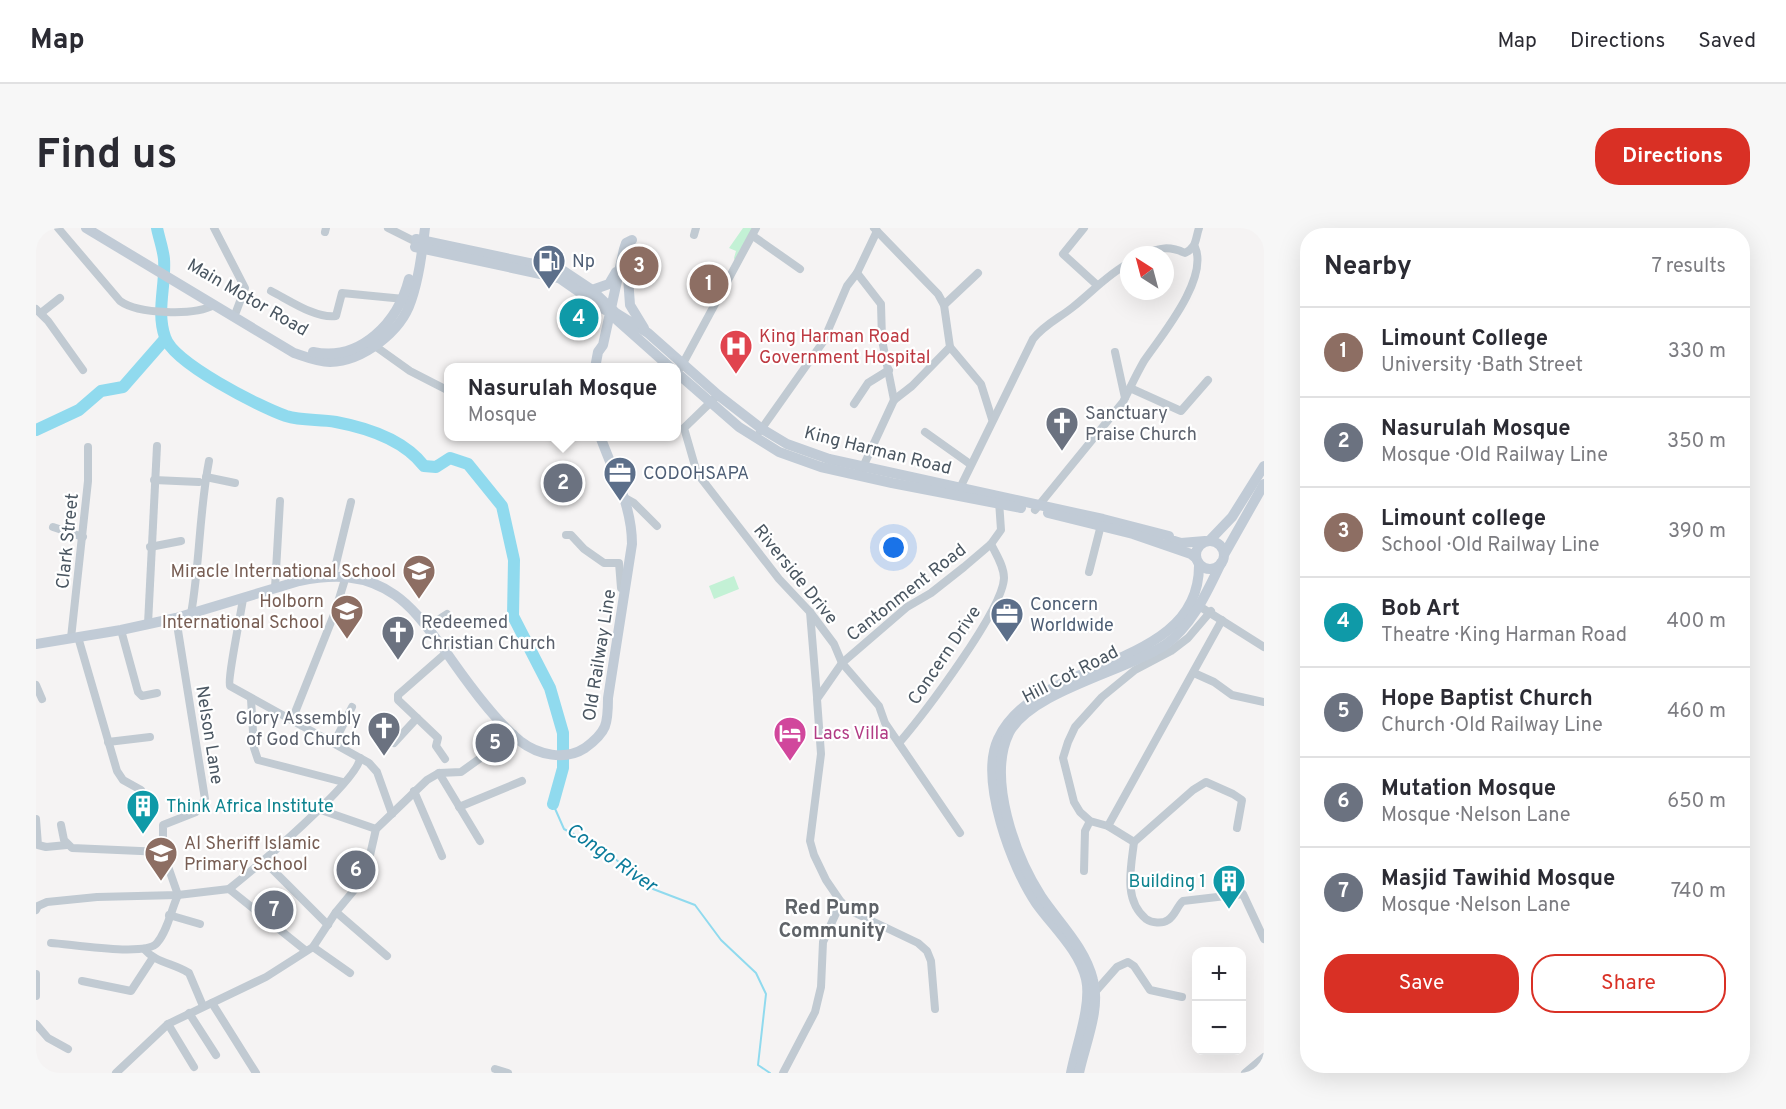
<!DOCTYPE html>
<html lang="en">
<head>
<meta charset="utf-8">
<style>
  body { margin:0; font-family:Overpass,sans-serif; background:#f7f7f7; color:#2b2b33 }
  .controls { position:absolute; right:18px; bottom:18px; display:grid; overflow:hidden; border-radius:12px; box-shadow:0 6px 24px #0002 }
  .controls button { width:54px; height:54px; display:grid; place-items:center; padding:0; border:0; border-bottom:2px solid #e1e1e2; background:#fff; color:#2b2b33; font:30px sans-serif }
  .compass { position:absolute; left:1084px; top:18px; width:54px; height:54px; border-radius:50%; background:#fff; box-shadow:0 6px 24px #0002; rotate:324deg }
  .you { position:absolute; left:858px; top:320px; width:21px; height:21px; margin:-15px; border:4px solid #fff; border-radius:50%; background:#1a73e8; box-shadow:0 0 0 9px #1a73e833 }
  .badge { display:grid; place-items:center; width:39px; height:39px; border-radius:50%; background:#d93025; color:#fff; font-size:20px; font-weight:700 }
  .pin { position:absolute; translate:-50% -50%; border:3px solid #fff; box-shadow:0 2px 6px #0006 }
  .popup { position:absolute; left:408px; top:135px; width:237px; height:78px; box-sizing:border-box; display:grid; place-content:center; border-radius:12px; background:#fff; filter:drop-shadow(0 2px 4px #0005); font-size:20px; white-space:nowrap; color:#7c7c81 }
  .popup b { font-size:22px; color:#2b2b33 }
  .popup::after { content:''; position:absolute; left:50%; top:100%; margin-left:-12px; border:12px solid transparent; border-top-color:#fff }
  .list { margin:0; padding:0; list-style:none }
  h2 { display:flex; justify-content:space-between; align-items:center; height:78px; margin:0; padding:0 24px; font-size:26px }
  h2 small { font-size:20px; font-weight:400; color:#7c7c81 }
  .list li { display:grid; grid-template-columns:39px 1fr auto; gap:18px; align-items:center; box-sizing:border-box; height:90px; padding:0 24px; border-top:2px solid #e1e1e2 }
  .list b { display:block; font-size:22px; white-space:nowrap }
  .list p { margin:0; font-size:20px; white-space:nowrap; color:#7c7c81 }
  .list em { font-size:20px; font-style:normal; color:#7c7c81 }
  .actions { display:flex; gap:12px; padding:18px 24px }
  .actions a { flex:1; padding:14px 0; border:2px solid #d93025; border-radius:24px; text-align:center; font-size:21px; color:#d93025 }
  .actions .main { background:#d93025; color:#fff }
  .map { position:relative; flex:none; width:1228px; height:845px; overflow:hidden; border-radius:24px }
  header { display:flex; align-items:center; gap:36px; box-sizing:border-box; height:84px; padding:0 30px; background:#fff; border-bottom:2px solid #e1e1e2 }
  header strong { font-size:28px }
  nav { display:flex; gap:33px; margin-inline-start:auto; font-size:21px }
  .intro { display:flex; align-items:center; justify-content:space-between; box-sizing:border-box; height:144px; padding:0 36px }
  h1 { margin:0; font-size:42px }
  .button { padding:15px 27px; border-radius:24px; background:#d93025; color:#fff; font-size:21px; font-weight:700 }
  main { display:flex; gap:36px; padding:0 36px }
  aside { flex:1; background:#fff; border-radius:24px; box-shadow:0 6px 24px #0002 }
  .map>svg:first-child { display:block }
</style>
</head>
<body>
<header>
<strong>Map</strong>
<nav><a>Map</a><a>Directions</a><a>Saved</a></nav>
</header>
<div class="intro"><h1>Find us</h1><a class="button">Directions</a></div>
<main>
<div class="map">
<svg width="1228" height="845" viewBox="0 0 1228 845">
  <rect width="100%" height="100%" fill="#f5f3f3"/>
  <g fill="#c3f1d5">
    <path d="M707 0H722L700 35 698 30 700 23 693 20Z"/>
    <path d="M698 348 703 361 678 371 673 358Z"/>
  </g>
  <g fill="none" stroke-linecap="round" stroke-linejoin="round">
    <path stroke="#90daee" stroke-width="2" d="M517 576 528 601 569 623 617 661 659 677 685 712 720 745 730 766 722 837 734 845"/>
    <g stroke="#90daee" stroke-width="12">
      <path d="M121 0C123 10 127 21 128 31 130 57 120 83 129 109 137 135 224 179 250 188 266 193 284 191 300 194 332 200 368 212 388 238L400 239 414 230 432 236 466 278 478 332 477 388 514 460 527 505V540L517 576"/>
      <path d="M0 202 43 182 65 163 87 159 129 111"/>
    </g>
    <g stroke="#c1cad2" stroke-width="8">
      <path d="M22 0 84 73C102 86 158 88 178 77"/>
      <path d="M178 0 209 60 200 84"/>
      <path d="M352 0 380 14"/>
      <path d="M1048 0 1027 26 1061 57"/>
      <path d="M289 4 290 0"/>
      <path d="M658 7 660 0"/>
      <path d="M717 8 764 41"/>
      <path d="M1108 27C1123 19 1134 18 1149 25 1161 19 1159 12 1163 0"/>
      <path d="M821 45 845 76 846 112 858 172"/>
      <path d="M235 63C253 72 280 91 300 88L306 65 368 71"/>
      <path d="M908 77 942 45"/>
      <path d="M0 81 12 93 47 142"/>
      <path d="M5 85 24 70"/>
      <path d="M339 118 374 143 413 163"/>
      <path d="M914 119 945 156 956 191"/>
      <path d="M645 139 720 0"/>
      <path d="M1094 160 1145 183 1172 152"/>
      <path d="M1089 170C1095 158 1101 145 1108 133 1125 108 1173 51 1159 19"/>
      <path d="M678 171 648 200 661 245 743 351 774 384 798 416 806 435 843 478 849 495 924 605"/>
      <path d="M818 176 832 155 853 142"/>
      <path d="M724 203 787 114 811 58 821 45 841 3"/>
      <path d="M889 204 934 236"/>
      <path d="M826 241 858 172 876 158 914 119 908 77 902 66 838 0"/>
      <path d="M170 249 199 255"/>
      <path d="M118 252 163 254"/>
      <path d="M923 262 997 111C1009 96 1022 91 1037 79 1056 64 1072 46 1093 35"/>
      <path d="M589 270 598 275 621 298"/>
      <path d="M999 282 1087 174 1089 170 1079 124"/>
      <path d="M17 299 47 309"/>
      <path d="M530 307H535L548 321 568 335H583L585 360"/>
      <path d="M114 319 145 313"/>
      <path d="M1053 344 1066 293"/>
      <path d="M297 348 315 274"/>
      <path d="M239 360 244 273"/>
      <path d="M207 371C205 385 191 453 194 458L333 535 341 544 356 586"/>
      <path d="M1163 378 1228 419"/>
      <path d="M774 384 781 469"/>
      <path d="M155 386C164 335 163 284 173 233"/>
      <path d="M140 390 169 571 160 584 127 597V624L142 667"/>
      <path d="M112 396 121 218"/>
      <path d="M391 399 411 386"/>
      <path d="M85 402 102 464 106 468 121 465"/>
      <path d="M42 409 81 543 87 552 105 562"/>
      <path d="M35 410 52 253V219"/>
      <path d="M1158 445 1178 454 1196 467 1228 474"/>
      <path d="M0 457 6 471"/>
      <path d="M215 471 218 520 222 532 307 554"/>
      <path d="M381 490 402 510 400 518 409 531"/>
      <path d="M256 492 299 384 310 348"/>
      <path d="M72 514 114 509"/>
      <path d="M298 515 316 479"/>
      <path d="M358 515 381 490 362 472V467L410 425"/>
      <path d="M863 515C887 487 967 382 968 350 968 338 960 326 955 316"/>
      <path d="M403 545 444 613"/>
      <path d="M378 563 406 628"/>
      <path d="M423 579 486 553"/>
      <path d="M282 581 340 601"/>
      <path d="M0 591 2 617 10 619 31 617"/>
      <path d="M25 597 28 612 36 620 127 624"/>
      <path d="M1072 598 1186 392"/>
      <path d="M1098 614 1072 598 1054 593 1044 584 1038 574 1027 530 1032 514 1039 499 1066 469 1099 442 1135 423 1152 410 1175 383"/>
      <path d="M1098 614C1095 640 1087 672 1110 691 1116 695 1126 696 1132 692 1139 688 1141 678 1147 673L1207 666 1228 711"/>
      <path d="M1098 614 1157 562 1170 554 1197 566 1206 572 1201 600"/>
      <path d="M228 633 292 697"/>
      <path d="M1048 643 1049 603 1054 593"/>
      <path d="M193 661C216 643 323 552 324 530"/>
      <path d="M0 682 2 678 11 674 61 669 142 667 193 661 269 722"/>
      <path d="M300 684 351 728"/>
      <path d="M133 687 164 696"/>
      <path d="M15 715C35 716 110 729 121 715 132 702 135 682 142 667"/>
      <path d="M277 719 314 745"/>
      <path d="M108 721C120 735 137 735 153 745L167 778"/>
      <path d="M0 746V768"/>
      <path d="M46 753 95 763 116 731"/>
      <path d="M1059 764 1081 739 1092 734 1098 738 1114 762 1146 769"/>
      <path d="M176 775 220 845"/>
      <path d="M899 781 895 733 891 723 882 715 817 684 805 674 790 652 778 627 774 613 785 526 781 471 806 435 871 379 895 365 928 339 955 316 965 302 963 273"/>
      <path d="M153 785 180 827"/>
      <path d="M0 796 12 810 32 821"/>
      <path d="M132 796 158 839"/>
      <path d="M459 841 472 845"/>
      <path d="M80 845 132 796 230 749 277 719 300 684 329 649 340 601 391 552 403 545 425 544 478 506"/>
      <path d="M747 845 779 784 785 759 787 714 805 674"/>
      <path d="M1209 845 1228 829"/>
    </g>
    <g stroke="#c1cbd6" stroke-width="10">
      <path d="M50 0 258 125C270 129 282 134 294 134 327 133 365 104 375 73 383 50 386 24 389 0"/>
      <path d="M380 11 526 42 556 62 580 85 612 105 682 167 726 201 751 216 793 231 1067 291 1133 308 1132 311 1145 315 1169 313"/>
      <path d="M379 19 523 50 569 82"/>
      <path d="M591 35 594 77 608 100"/>
      <path d="M556 62 573 56 580 44"/>
      <path d="M581 92 635 140"/>
      <path d="M277 124C325 134 362 94 373 51"/>
      <path d="M559 140 562 124 567 117 588 21 590 15 596 12"/>
      <path d="M641 145 703 199 743 224 785 239 856 255 985 280"/>
      <path d="M1012 285 1097 306 1155 326 1160 330"/>
      <path d="M1174 312 1196 289 1228 238"/>
      <circle cx="1174" cy="327" r="14"/>
      <path d="M1189 325 1228 256"/>
      <path d="M0 416 85 402 140 390 263 353C298 346 329 346 359 367 379 381 393 402 408 421 428 450 457 491 484 513 502 527 529 533 549 520 571 504 572 496 572 470L596 316C596 277 577 244 564 208"/>
      <path d="M1035 845C1040 818 1056 777 1050 751 1043 722 1017 699 1000 675 976 640 943 552 962 511 1000 428 1165 444 1163 336"/>
      <path d="M1043 845C1049 816 1065 781 1057 752 1049 719 1023 695 1005 668 979 628 951 550 973 505 995 463 1090 443 1129 417 1156 398 1171 364 1185 335"/>
    </g>
  </g>
  <defs>
    <g id="fuel-pin" transform="scale(1.725)"><path d="M0 17L-7.5 6A9.5 9.5 0 1 1 7.5 6Z" fill="#5c6f8a" stroke="#fff"/><path d="M-5.5-6h7V0h2V4h1.3V-2.5L3-4.5l.8-.8L6-3V5H2.5V1h-1V6h-7ZM-4.2-4.7v3.2H.2V-4.7Z" fill="#fff"/></g>
    <g id="hospital-pin" transform="scale(1.725)"><path d="M0 17L-7.5 6A9.5 9.5 0 1 1 7.5 6Z" fill="#e0444e" stroke="#fff"/><path d="M-5-5h3v3.5h4V-5h3V5h-3V1.5h-4V5h-3Z" fill="#fff"/></g>
    <g id="church-pin" transform="scale(1.725)"><path d="M0 17L-7.5 6A9.5 9.5 0 1 1 7.5 6Z" fill="#6b7280" stroke="#fff"/><path d="M-1.2-6h2.4v3.5h3.3v2.4h-3.3V6h-2.4V-.1h-3.3v-2.4h3.3Z" fill="#fff"/></g>
    <g id="office-pin" transform="scale(1.725)"><path d="M0 17L-7.5 6A9.5 9.5 0 1 1 7.5 6Z" fill="#5c6f8a" stroke="#fff"/><path d="M-6-3h4V-5.5h4V-3h4V5H-6ZM-1-4.5V-3h2v-1.5ZM-6 0V1H6V0Z" fill="#fff"/></g>
    <g id="school-pin" transform="scale(1.725)"><path d="M0 17L-7.5 6A9.5 9.5 0 1 1 7.5 6Z" fill="#8d6e63" stroke="#fff"/><path d="M0-5L7-2L0 1L-7-2ZM-4 1L0 2.5L4 1V4Q0 6-4 4Z" fill="#fff"/></g>
    <g id="hotel-pin" transform="scale(1.725)"><path d="M0 17L-7.5 6A9.5 9.5 0 1 1 7.5 6Z" fill="#d1479c" stroke="#fff"/><path d="M-6-4.5h1.5V1H6V5H4.5V3h-9V5H-6ZM-4 0a1.8 1.8 0 1 1 3.6 0ZM.5 0V-2.5h3Q6-2.5 6 0Z" fill="#fff"/></g>
    <g id="building-pin" transform="scale(1.725)"><path d="M0 17L-7.5 6A9.5 9.5 0 1 1 7.5 6Z" fill="#0f9aa8" stroke="#fff"/><path d="M-4-6H4V6H1V3H-1V6H-4ZM-2.5-4.3h1.7v1.8h-1.7ZM.8-4.3h1.7v1.8H.8ZM-2.5-1h1.7V.8h-1.7ZM.8-1h1.7V.8H.8Z" fill="#fff"/></g>
  </defs>
  <g fill-rule="evenodd">
    <use href="#fuel-pin" x="513" y="33"/>
    <use href="#hospital-pin" x="700" y="118"/>
    <use href="#church-pin" x="1026" y="195"/>
    <use href="#office-pin" x="584" y="245"/>
    <use href="#school-pin" x="383" y="343"/>
    <use href="#school-pin" x="311" y="383"/>
    <use href="#office-pin" x="971" y="386"/>
    <use href="#church-pin" x="362" y="404"/>
    <use href="#church-pin" x="348" y="500"/>
    <use href="#hotel-pin" x="754" y="505"/>
    <use href="#building-pin" x="107" y="578"/>
    <use href="#school-pin" x="125" y="625"/>
    <use href="#building-pin" x="1193" y="653"/>
  </g>
  <g text-anchor="middle" stroke-width="4.5" stroke-linejoin="round" paint-order="stroke">
    <g font-size="18" fill="#4e5e75" stroke="#fff" text-anchor="start">
      <text x="536" y="39">Np</text>
      <text x="607" y="251">CODOHSAPA</text>
      <text x="994" y="382">Concern<tspan x="994" dy="21">Worldwide</tspan></text>
    </g>
    <g font-size="18" fill="#4a5661" stroke="#fff">
      <text transform="translate(212 69) rotate(30)" y="6">Main Motor Road</text>
      <text transform="translate(842 222) rotate(14)" y="6">King Harman Road</text>
      <text transform="translate(31 313) rotate(-84)" y="6">Clark Street</text>
      <text transform="translate(760 346) rotate(51)" y="6">Riverside Drive</text>
      <text transform="translate(870 364) rotate(-38)" y="6">Cantonment Road</text>
      <text transform="translate(563 427) rotate(-81)" y="6">Old Railway Line</text>
      <text transform="translate(908 427) rotate(-56)" y="6">Concern Drive</text>
      <text transform="translate(1034 446) rotate(-27)" y="6">Hill Cot Road</text>
      <text transform="translate(174 507) rotate(81)" y="6">Nelson Lane</text>
    </g>
    <g font-size="18" fill="#be3a42" stroke="#fff" text-anchor="start">
      <text x="723" y="114">King Harman Road<tspan x="723" dy="21">Government Hospital</tspan></text>
    </g>
    <g font-size="18" fill="#5b616d" stroke="#fff" text-anchor="start">
      <text x="1049" y="191">Sanctuary<tspan x="1049" dy="21">Praise Church</tspan></text>
      <text x="385" y="400">Redeemed<tspan x="385" dy="21">Christian Church</tspan></text>
      <text x="325" y="496" text-anchor="end">Glory Assembly<tspan x="325" dy="21">of God Church</tspan></text>
    </g>
    <g font-size="18" fill="#785e54" stroke="#fff" text-anchor="end">
      <text x="360" y="349">Miracle International School</text>
      <text x="288" y="379">Holborn<tspan x="288" dy="21">International School</tspan></text>
      <text x="148" y="621" text-anchor="start">Al Sheriff Islamic<tspan x="148" dy="21">Primary School</tspan></text>
    </g>
    <g font-size="18" fill="#b23c85" stroke="#fff" text-anchor="start">
      <text x="777" y="511">Lacs Villa</text>
    </g>
    <g font-size="18" fill="#0d838f" stroke="#fff" text-anchor="start">
      <text x="130" y="584">Think Africa Institute</text>
      <text x="1170" y="659" text-anchor="end">Building 1</text>
    </g>
    <g font-size="20" font-style="italic" fill="#0c7c9b" stroke="#fff">
      <text transform="translate(576 629) rotate(35)" y="7">Congo River</text>
    </g>
    <g font-size="20" font-weight="bold" fill="#5f6368" stroke="#fff">
      <text x="796" y="686">Red Pump<tspan x="796" dy="23">Community</tspan></text>
    </g>
  </g>
</svg>
<div class="controls">
<button>+</button>
<button>−</button>
</div>
<svg class="compass" viewBox="-18 -18 36 36"><path d="M0-13l5 13h-10z" fill="#e53935"/><path d="M0 13l5-13h-10z" fill="#7c7c81"/></svg>
<div class="you"></div>
<div class="pin badge" style="left:673px;top:56px;background:#8d6e63">1</div>
<div class="pin badge" style="left:527px;top:255px;background:#6b7280">2</div>
<div class="popup"><b>Nasurulah Mosque</b>Mosque</div>
<div class="pin badge" style="left:603px;top:38px;background:#8d6e63">3</div>
<div class="pin badge" style="left:543px;top:90px;background:#0f9aa8">4</div>
<div class="pin badge" style="left:459px;top:515px;background:#6b7280">5</div>
<div class="pin badge" style="left:320px;top:642px;background:#6b7280">6</div>
<div class="pin badge" style="left:238px;top:682px;background:#6b7280">7</div>
</div>
<aside>
<h2>Nearby<small>7 results</small></h2>
<ul class="list">
<li><span class="badge" style="background:#8d6e63">1</span><div><b>Limount College</b><p>University · Bath Street</p></div><em>330 m</em></li>
<li><span class="badge" style="background:#6b7280">2</span><div><b>Nasurulah Mosque</b><p>Mosque · Old Railway Line</p></div><em>350 m</em></li>
<li><span class="badge" style="background:#8d6e63">3</span><div><b>Limount college</b><p>School · Old Railway Line</p></div><em>390 m</em></li>
<li><span class="badge" style="background:#0f9aa8">4</span><div><b>Bob Art</b><p>Theatre · King Harman Road</p></div><em>400 m</em></li>
<li><span class="badge" style="background:#6b7280">5</span><div><b>Hope Baptist Church</b><p>Church · Old Railway Line</p></div><em>460 m</em></li>
<li><span class="badge" style="background:#6b7280">6</span><div><b>Mutation Mosque</b><p>Mosque · Nelson Lane</p></div><em>650 m</em></li>
<li><span class="badge" style="background:#6b7280">7</span><div><b>Masjid Tawihid Mosque</b><p>Mosque · Nelson Lane</p></div><em>740 m</em></li>
</ul>
<div class="actions"><a class="main">Save</a><a>Share</a></div>
</aside>
</main>
</body>
</html>
